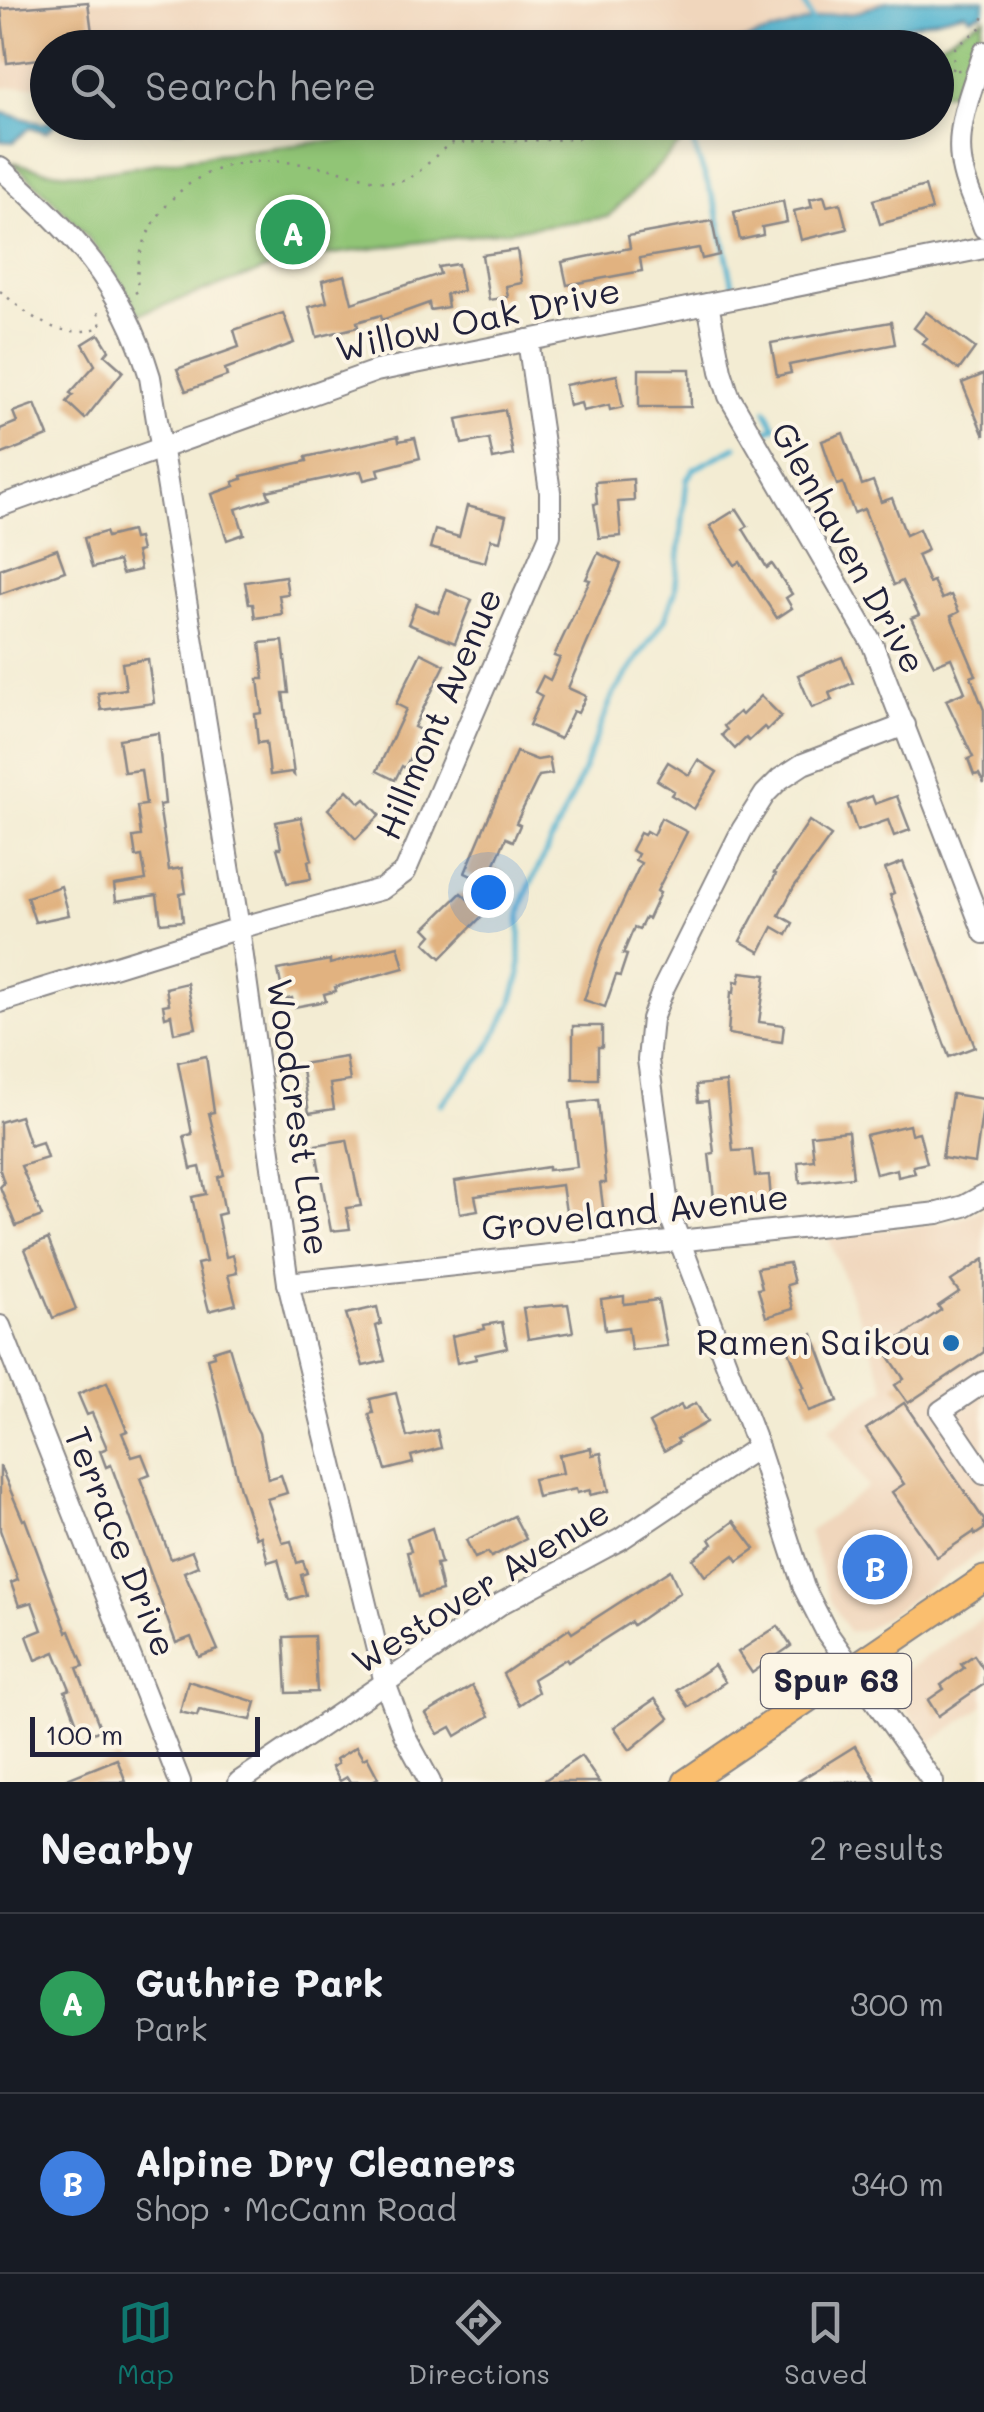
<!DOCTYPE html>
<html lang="en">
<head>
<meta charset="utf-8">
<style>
  body { margin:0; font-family:Mali,sans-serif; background:#242831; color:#f1f3f6 }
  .scale { position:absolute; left:30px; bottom:25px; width:230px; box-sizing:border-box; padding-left:10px; border:5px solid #22223b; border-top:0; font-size:28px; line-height:35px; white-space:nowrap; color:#22223b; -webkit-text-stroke:8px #fcf5e5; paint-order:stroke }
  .you { position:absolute; left:488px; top:892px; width:35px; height:35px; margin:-25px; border:8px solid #fff; border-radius:50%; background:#1a73e8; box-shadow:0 0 0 15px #1a73e833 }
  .badge { display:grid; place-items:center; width:65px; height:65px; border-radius:50%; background:#0f766e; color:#fff; font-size:32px; font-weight:700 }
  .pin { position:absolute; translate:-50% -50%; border:5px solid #fff; box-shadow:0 2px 10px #0006 }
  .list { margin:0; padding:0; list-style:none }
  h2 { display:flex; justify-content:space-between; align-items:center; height:130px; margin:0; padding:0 40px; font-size:42px }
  h2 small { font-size:32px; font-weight:400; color:#9ea1a6 }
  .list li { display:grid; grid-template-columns:65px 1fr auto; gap:30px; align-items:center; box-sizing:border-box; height:180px; padding:0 40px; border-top:2px solid #363941 }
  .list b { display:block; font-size:38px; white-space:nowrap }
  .list p { margin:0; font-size:32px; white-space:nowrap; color:#9ea1a6 }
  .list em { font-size:32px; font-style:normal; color:#9ea1a6 }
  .icon { flex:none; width:55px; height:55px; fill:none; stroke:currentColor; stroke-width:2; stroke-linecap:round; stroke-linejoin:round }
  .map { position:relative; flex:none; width:984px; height:1782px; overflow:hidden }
  .search { position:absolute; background:#171b24; box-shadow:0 5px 15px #0003; left:30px; right:30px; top:30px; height:110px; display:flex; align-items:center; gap:25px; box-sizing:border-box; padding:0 35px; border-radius:55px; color:#9ea1a6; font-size:38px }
  .sheet { height:490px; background:#171b24 }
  nav { display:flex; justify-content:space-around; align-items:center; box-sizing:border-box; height:140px; border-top:2px solid #363941; background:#171b24; font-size:28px; color:#9ea1a6 }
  nav a { display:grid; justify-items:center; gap:5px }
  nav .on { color:#0f766e }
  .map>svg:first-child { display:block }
</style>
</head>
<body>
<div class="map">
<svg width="984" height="1782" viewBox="0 0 984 1782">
  <rect width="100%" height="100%" fill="#fcf5e5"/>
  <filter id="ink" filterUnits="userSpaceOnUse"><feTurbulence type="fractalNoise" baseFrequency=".01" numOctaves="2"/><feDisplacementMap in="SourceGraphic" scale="20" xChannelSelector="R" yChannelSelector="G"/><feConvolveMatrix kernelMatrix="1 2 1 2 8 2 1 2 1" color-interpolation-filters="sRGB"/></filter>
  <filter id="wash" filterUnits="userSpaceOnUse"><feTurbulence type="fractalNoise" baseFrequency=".0048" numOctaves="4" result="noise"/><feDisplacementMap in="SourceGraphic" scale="40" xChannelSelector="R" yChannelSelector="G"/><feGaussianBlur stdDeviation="2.25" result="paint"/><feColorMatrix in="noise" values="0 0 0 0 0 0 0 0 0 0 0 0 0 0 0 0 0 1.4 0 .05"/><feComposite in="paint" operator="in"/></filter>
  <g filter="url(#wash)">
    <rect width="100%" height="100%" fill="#f3ecd3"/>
    <g fill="#f0d6bc">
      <path d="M0 0H954L765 47 48 48 47 85 0 88Z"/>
      <path d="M984 1208V1550L867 1629 849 1632 830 1600 809 1532 868 1487 829 1428 886 1388 828 1237 952 1222Z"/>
      <path d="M984 1617V1706L930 1743 893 1691 894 1678Z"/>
    </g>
    <g fill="#91c576" stroke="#5a7458" stroke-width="2.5">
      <path d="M984 17 962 90 937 94 936 48H932Z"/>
      <path d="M570 123H776L686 138 608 217 296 259 139 314C107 252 63 208 12 162L47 171 88 174 216 154 320 142Z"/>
    </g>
    <g fill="#50b2cf" stroke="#396a85" stroke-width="2.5">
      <path d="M913 0H984L983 12 970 17 965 12 820 47H721L829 15 855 13 884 2Z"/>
      <path d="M0 112 44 124 47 122 194 123C161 137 144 121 113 123 87 126 85 131 57 123L46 132 31 127 13 142 0 141Z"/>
    </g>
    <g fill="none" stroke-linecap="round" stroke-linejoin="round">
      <g stroke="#50b2cf" stroke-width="5">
        <path d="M803 0 814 25"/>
        <path d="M686 125 716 206 733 285"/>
        <path d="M766 410 775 427 767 431"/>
        <path d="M441 1104 487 1051 511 1005 520 975V916L526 894 578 784 613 695 665 619 675 592 687 479 694 469 736 447"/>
      </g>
    </g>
    <g id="blocks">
      <g fill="#e1b280">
        <path d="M88 2 94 48H48V58L7 63 1 9Z"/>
        <path d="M925 186 932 210 880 224 873 200Z"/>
        <path d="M824 196 827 206 840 203 847 229 801 240 794 211 812 207 810 199Z"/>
        <path d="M783 201 787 222 762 227 763 235 740 240 734 212Z"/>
        <path d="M712 221 719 255 702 259 699 248 640 258 642 271 567 285 562 262 630 248 628 236Z"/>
        <path d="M517 250 522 283 506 286 508 297 489 300 482 255Z"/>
        <path d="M458 264 463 291 446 294 448 307 430 310 429 303 382 320 381 315 357 322 358 327 317 337 309 307 327 302 322 281 345 275 352 303 440 274 438 267Z"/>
        <path d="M926 312 975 348 959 370 922 343 927 338 914 328Z"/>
        <path d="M283 313 294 343 225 369 227 376 186 391 177 369 239 347 234 330Z"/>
        <path d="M891 322 895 344 789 365 791 373 777 376 771 343Z"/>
        <path d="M99 334 109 350 105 355 123 371 85 419 67 402 73 395 70 393 95 365 83 344Z"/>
        <path d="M639 369H690L691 407H639Z"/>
        <path d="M984 374V436L962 383Z"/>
        <path d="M617 375 623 407 610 410 609 405 583 411 581 403 569 406 565 385Z"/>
        <path d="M35 404 48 436 0 455V429L17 422 13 412Z"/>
        <path d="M505 410 513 455 493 459 489 439 462 444 457 419Z"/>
        <path d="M843 433 862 485 873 481 881 502 892 498 906 535 919 529 928 550 917 555 929 583 933 581 942 599 951 595 959 612 951 616 976 675 971 677 984 710V784L979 774 974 775 968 759 973 757 946 700 965 692 951 658 934 665 911 618 919 615 902 581 894 585 864 509 854 513 843 483 837 485 822 441Z"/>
        <path d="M398 436 399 441 415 438 420 458 378 469 380 476 364 480 361 471 267 491 270 498 236 509 244 534 227 540 212 494 235 486 233 482 242 479 241 476 307 461 306 457Z"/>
        <path d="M633 479 634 501 618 502 621 536 599 538 594 504H597L595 482Z"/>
        <path d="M467 506 506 516 500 541 491 539 485 562 430 548 435 530 459 537Z"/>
        <path d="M737 509 748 526 743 529 767 568 772 564 792 594 786 598 792 608 777 618 740 562 735 565 710 526Z"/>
        <path d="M131 531 133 539 138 538 141 551 136 552 140 570 122 574 118 561 92 568 84 538 105 532 107 537Z"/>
        <path d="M57 549 65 571 0 594V569Z"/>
        <path d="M598 553 621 564 568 688 586 696 578 713 573 711 560 739 529 725 542 696 535 692 543 676 550 680 560 658 554 656 590 580 586 579Z"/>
        <path d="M285 576 288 594 279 595 282 614 255 618 253 604H249L245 582Z"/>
        <path d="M447 590 472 600 455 643 408 624 416 604 438 613Z"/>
        <path d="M283 641 289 693H283L294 775 291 772 270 775 266 742 258 743 255 714 262 713 258 679H264L260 643Z"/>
        <path d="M421 653 445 665 414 727 422 731 405 768 402 766 395 780 377 771 406 709 396 704Z"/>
        <path d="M842 657 853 683 829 693 832 700 812 708 798 675Z"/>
        <path d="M148 659 154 703 101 710 98 693 126 689 122 663Z"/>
        <path d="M761 696 781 716 767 730 764 727 749 741 746 738 735 749 722 735 727 730 724 726 739 712 742 715Z"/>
        <path d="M158 733 165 804 159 805 169 870 182 868 186 893 180 894 183 921 161 923 157 895 116 901 114 885 146 880 142 856 136 857 133 837 141 836 137 806 146 805 141 770 124 772 119 739Z"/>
        <path d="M516 752 537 760 549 758 552 774 539 776 516 823 520 825 513 841 506 838 493 868 504 873 497 888 465 873Z"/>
        <path d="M698 760 717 772 694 809 671 795 674 791 657 780 668 762 689 775Z"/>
        <path d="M347 790 360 803 365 799 380 815 356 839 328 809Z"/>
        <path d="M872 796 875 804 897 796 910 830 894 836 888 820 857 831 848 805Z"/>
        <path d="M301 817 312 860 308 861 311 879 287 883 277 848H281L276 822Z"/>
        <path d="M661 818 687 832 657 891 660 893 648 919 645 918 639 930 634 928 623 954 627 955 620 976 616 975 605 1007 584 1000 602 946 641 863 635 860 638 854 631 850 640 833 644 835 646 831 653 835Z"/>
        <path d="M809 821 831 836 794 887 779 915 793 923 787 935 773 927 760 952 740 941 776 874 774 873Z"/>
        <path d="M903 862 975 1047 949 1057 890 895 894 893 885 869Z"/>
        <path d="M61 886 69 915 35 922 27 897Z"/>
        <path d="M461 893 484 914 441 958 425 943 432 935 425 928Z"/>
        <path d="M398 946 404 968 335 987 336 991 324 994 326 1001 294 1007 292 998 284 1000 278 970 330 960V964Z"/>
        <path d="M741 972 766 975 759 1022 784 1025 782 1042 728 1034 731 992 734 993 735 981 739 982Z"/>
        <path d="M187 983 196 1028 174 1033 171 1015 165 1017 163 1005 169 1004 166 988Z"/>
        <path d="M573 1026H602V1047H598V1079H573Z"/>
        <path d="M206 1056 214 1112 209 1113 224 1175 218 1177 225 1213 217 1215 226 1257 233 1255 237 1273 228 1275 236 1304 209 1311 197 1264 206 1262 192 1197 206 1194 200 1167 191 1169 184 1136 192 1134 178 1062Z"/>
        <path d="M346 1057 350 1081 330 1084 334 1109 309 1113 301 1064Z"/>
        <path d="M726 1082 733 1151 752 1150 755 1176 769 1175 771 1200 722 1205 721 1197 714 1198 709 1154 714 1153 708 1101 698 1102 696 1085Z"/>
        <path d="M952 1094 984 1099 975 1163 942 1158Z"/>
        <path d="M598 1100 606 1183H600L604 1215 567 1219 562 1185 475 1196 478 1210 460 1213 455 1181 548 1167V1170L577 1167 570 1103Z"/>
        <path d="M20 1116 30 1146 42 1142 47 1158 21 1166 42 1216 16 1226 0 1187 4 1183 0 1170V1122Z"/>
        <path d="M909 1125 911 1134 919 1132 927 1163 913 1166 915 1173 898 1177 897 1169 876 1174 866 1135Z"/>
        <path d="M848 1131 853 1177 800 1183 798 1162 814 1160 811 1135Z"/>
        <path d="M347 1140 361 1206 346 1208 350 1229 331 1231 315 1145Z"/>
        <path d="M48 1239 76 1309 53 1318 25 1249Z"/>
        <path d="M984 1259V1352L908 1403 895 1385 904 1379 884 1349 941 1310 938 1306 959 1292 951 1281Z"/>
        <path d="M789 1263 794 1283 787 1285 793 1309 766 1317 758 1289 762 1288 757 1268Z"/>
        <path d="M624 1296V1304L658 1300 667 1346 631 1350 628 1327 605 1330 601 1299Z"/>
        <path d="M568 1304 573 1332 528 1339 523 1308Z"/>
        <path d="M377 1307 381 1324 376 1326 385 1361 363 1366 346 1314Z"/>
        <path d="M502 1322 507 1348 475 1355 476 1359 457 1363 452 1336 485 1329 484 1325Z"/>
        <path d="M813 1334 838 1401 809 1411 801 1388 804 1387 786 1344Z"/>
        <path d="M229 1346 248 1411 259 1433 268 1479 281 1475 287 1493 267 1499 283 1543 291 1541 297 1563 303 1561 307 1573 301 1575 306 1595 289 1600 278 1559 268 1562 261 1536 256 1538 240 1489 207 1358 214 1356 213 1351Z"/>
        <path d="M107 1382 127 1431 122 1433 132 1457 142 1454 150 1474 140 1478 171 1559 192 1551 198 1566 184 1572 218 1650 199 1657 191 1637 176 1643 111 1465 106 1467 100 1451 107 1448 92 1413 87 1415 78 1394Z"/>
        <path d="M396 1393 407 1437 437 1430 441 1448 411 1456 413 1463 386 1470 369 1414 373 1413 370 1399Z"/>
        <path d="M696 1403 707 1422 677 1439 679 1442 664 1451 649 1423 681 1405 683 1410Z"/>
        <path d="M904 1403 984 1520V1529L975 1535 974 1532 937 1557 892 1492 904 1484 866 1429Z"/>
        <path d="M591 1448 592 1455 601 1453 609 1491 590 1495V1490L577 1493 576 1489 537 1497 533 1479 563 1473 559 1455Z"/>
        <path d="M0 1466 23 1520 25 1519 67 1632 70 1631 84 1666 77 1668 101 1730 82 1737 65 1691 70 1689 55 1652 36 1660 27 1636 42 1630 32 1602 19 1606 11 1583 18 1580 0 1530Z"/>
        <path d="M514 1516 526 1539 491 1557 488 1552 475 1558 466 1540Z"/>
        <path d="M734 1521 755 1549 738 1561 734 1555 705 1576 693 1559 713 1544 710 1539Z"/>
        <path d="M432 1528 441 1563 436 1564 442 1591 418 1597 407 1552 411 1551 407 1538Z"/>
        <path d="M883 1550 894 1566 867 1584 856 1568Z"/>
        <path d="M670 1570 680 1592 633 1625 631 1622 568 1662 566 1659 533 1679 538 1692 519 1705 503 1674 569 1629 572 1633Z"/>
        <path d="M778 1626 791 1646 752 1673 738 1652Z"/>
        <path d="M314 1636 317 1692 287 1693 284 1637Z"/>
        <path d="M974 1655 984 1670V1684L938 1716 928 1700 944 1689 941 1685 964 1668 961 1664Z"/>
        <path d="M714 1665 725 1682 689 1707 677 1690Z"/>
        <path d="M188 1681 256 1702 251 1720 199 1710 197 1716 180 1712Z"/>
        <path d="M472 1686 489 1716 456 1736 451 1727 438 1734 426 1714Z"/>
        <path d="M655 1699 669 1718 630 1750 614 1727Z"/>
        <path d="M855 1746 877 1782H797Z"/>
        <path d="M356 1747 363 1759 367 1757 378 1778 370 1782H350L347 1777 340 1781 332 1767 338 1764 336 1759Z"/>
        <path d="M581 1756 599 1782H542Z"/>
        <path d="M117 1759 126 1782H62V1781Z"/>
      </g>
    </g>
  </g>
  <g filter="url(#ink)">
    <use href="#blocks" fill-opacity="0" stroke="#8a8787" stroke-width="2.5"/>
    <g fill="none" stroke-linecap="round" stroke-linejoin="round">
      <g stroke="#8a8787" stroke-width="24">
        <g id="minor">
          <path d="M984 52C973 86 956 124 961 160 964 184 976 206 984 228"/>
          <path d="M0 168C73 234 121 280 150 377L239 928 288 1283 385 1683 404 1734 430 1782"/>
          <path d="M708 304 721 371 729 396 872 643 984 933"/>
          <path d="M0 506 376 371 984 248"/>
          <path d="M905 725 803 764 780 779 765 794 742 830 664 987 652 1019 648 1060 669 1213 758 1447 804 1588 827 1633 933 1782"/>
          <path d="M0 1002 239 928 382 889 405 872 550 535V492L528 340"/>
          <path d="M288 1283 938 1213 964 1206 984 1195"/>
          <path d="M0 1326 180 1782"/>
          <path d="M984 1382 941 1411 984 1474"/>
          <path d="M239 1782 502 1603 621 1539 758 1447"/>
        </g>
      </g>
      <g stroke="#8a8787" stroke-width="29">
        <path id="major" d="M686 1782 984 1579"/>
      </g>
      <g stroke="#8a8787" stroke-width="2.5" stroke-dasharray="2.5 8" stroke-linecap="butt">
        <path d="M952 70 955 48 980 28 984 15"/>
        <path d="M936 71 960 70"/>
        <path d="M0 291C32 318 58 341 101 327L98 312 101 311"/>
        <path d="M135 293 138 291C134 260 146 230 166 206 212 150 281 157 344 172 360 175 381 184 397 182 420 179 434 152 453 143L574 139 663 122"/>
      </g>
      <use href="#minor" stroke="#fff" stroke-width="20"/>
      <use href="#major" stroke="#fabe6e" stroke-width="25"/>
    </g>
  </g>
  <circle fill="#1f6fb2" stroke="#fcf5e5" stroke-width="4" cx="951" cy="1343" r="10"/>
  <g text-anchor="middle" stroke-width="8" stroke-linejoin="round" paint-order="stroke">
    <rect fill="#fcf5e5" stroke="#63616e" stroke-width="2.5" x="761" y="1654" width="150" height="54" rx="8"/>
    <g font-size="32" font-weight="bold" fill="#22223b">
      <text x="836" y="1692">Spur 63</text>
    </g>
    <g font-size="35" fill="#22223b" stroke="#fcf5e5">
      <text transform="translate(478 320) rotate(-12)" y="12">Willow Oak Drive</text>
      <text transform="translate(848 548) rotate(61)" y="12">Glenhaven Drive</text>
      <text transform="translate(439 714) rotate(-67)" y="12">Hillmont Avenue</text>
      <text transform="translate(298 1117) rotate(82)" y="12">Woodcrest Lane</text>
      <text transform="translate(635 1213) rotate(-6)" y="12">Groveland Avenue</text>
      <text transform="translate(120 1542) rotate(68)" y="12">Terrace Drive</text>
      <text transform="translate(481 1587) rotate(-32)" y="12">Westover Avenue</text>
    </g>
    <g font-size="35" fill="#22223b" stroke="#fcf5e5" text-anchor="end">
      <text x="931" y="1355">Ramen Saikou</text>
    </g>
  </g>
</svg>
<div class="scale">100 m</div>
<div class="you"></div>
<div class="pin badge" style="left:293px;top:232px;background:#2e9e5b">A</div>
<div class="pin badge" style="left:875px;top:1567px;background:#3f7fe0">B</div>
<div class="search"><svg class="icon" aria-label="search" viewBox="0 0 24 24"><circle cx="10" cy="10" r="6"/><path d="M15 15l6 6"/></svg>Search here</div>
</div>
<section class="sheet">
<h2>Nearby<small>2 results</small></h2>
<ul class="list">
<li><span class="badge" style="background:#2e9e5b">A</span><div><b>Guthrie Park</b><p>Park</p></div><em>300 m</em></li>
<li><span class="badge" style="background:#3f7fe0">B</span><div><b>Alpine Dry Cleaners</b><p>Shop · McCann Road</p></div><em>340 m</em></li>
</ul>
</section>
<nav>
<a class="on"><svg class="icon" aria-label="map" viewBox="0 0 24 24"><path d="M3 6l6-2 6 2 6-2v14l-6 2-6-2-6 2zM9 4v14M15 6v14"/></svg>Map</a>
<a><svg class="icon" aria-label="directions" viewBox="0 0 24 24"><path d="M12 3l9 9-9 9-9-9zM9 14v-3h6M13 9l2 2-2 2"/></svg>Directions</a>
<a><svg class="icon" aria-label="saved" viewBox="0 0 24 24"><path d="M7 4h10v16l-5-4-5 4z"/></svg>Saved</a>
</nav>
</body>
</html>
